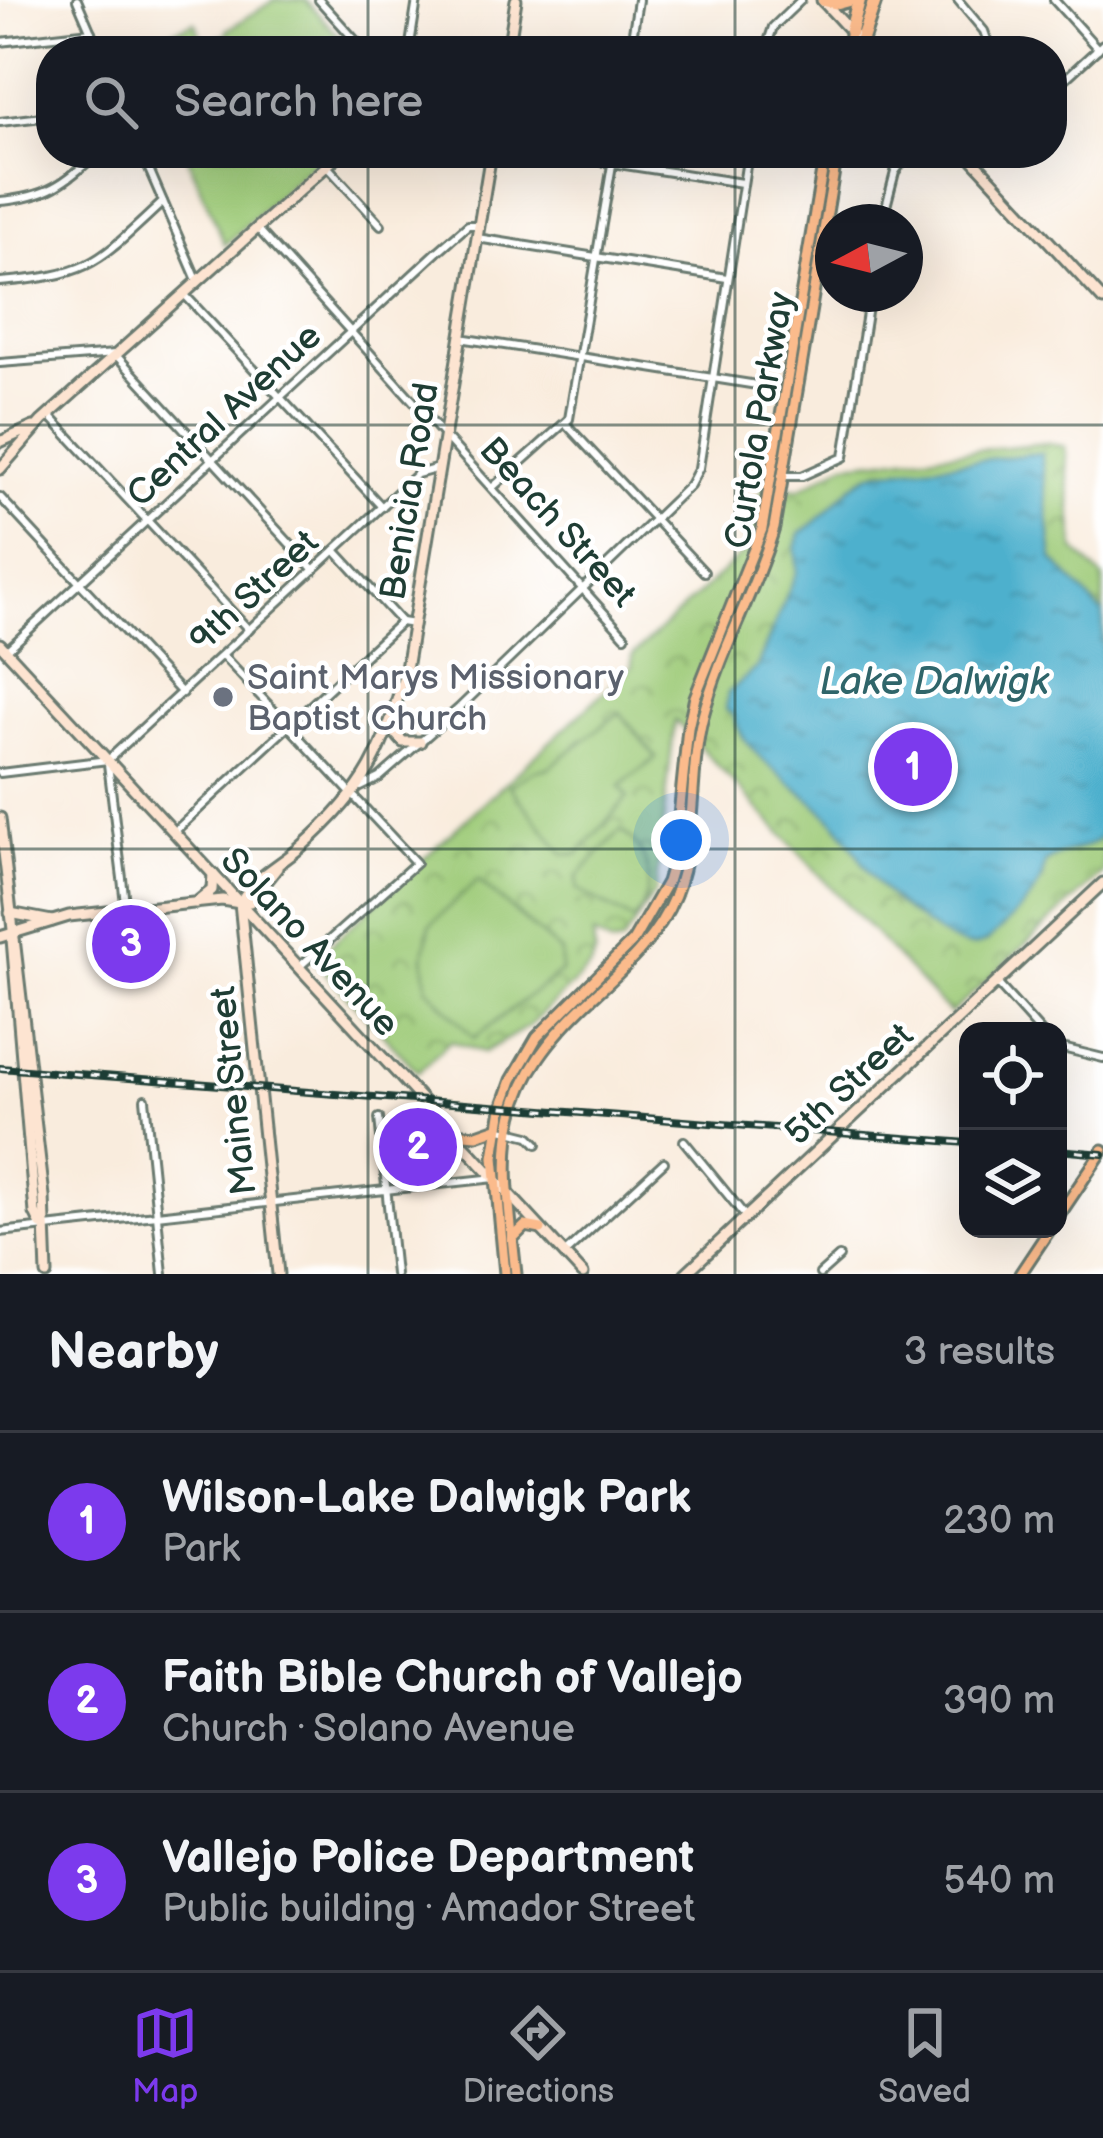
<!DOCTYPE html>
<html lang="en">
<head>
<meta charset="utf-8">
<style>
  body { margin:0; font-family:"Balsamiq Sans",sans-serif; background:#20242c; color:#f1f3f6 }
  .controls { position:absolute; right:36px; bottom:36px; display:grid; overflow:hidden; border-radius:24px; box-shadow:0 12px 48px #0002 }
  .controls button { width:108px; height:108px; display:grid; place-items:center; padding:0; border:0; border-bottom:3px solid #363941; background:#171b24; color:#f1f3f6; font:60px sans-serif }
  .compass { position:absolute; left:815px; top:204px; width:108px; height:108px; border-radius:50%; background:#171b24; box-shadow:0 12px 48px #0002; rotate:263deg }
  .you { position:absolute; left:681px; top:840px; width:42px; height:42px; margin:-30px; border:9px solid #fff; border-radius:50%; background:#1a73e8; box-shadow:0 0 0 18px #1a73e833 }
  .badge { display:grid; place-items:center; width:78px; height:78px; border-radius:50%; background:#7c3aed; color:#fff; font-size:39px; font-weight:700 }
  .pin { position:absolute; translate:-50% -50%; border:6px solid #fff; box-shadow:0 3px 12px #0006 }
  .list { margin:0; padding:0; list-style:none }
  h2 { display:flex; justify-content:space-between; align-items:center; height:156px; margin:0; padding:0 48px; font-size:51px }
  h2 small { font-size:39px; font-weight:400; color:#9ea1a6 }
  .list li { display:grid; grid-template-columns:78px 1fr auto; gap:36px; align-items:center; box-sizing:border-box; height:180px; padding:0 48px; border-top:3px solid #363941 }
  .list b { display:block; font-size:45px; white-space:nowrap }
  .list p { margin:0; font-size:39px; white-space:nowrap; color:#9ea1a6 }
  .list em { font-size:39px; font-style:normal; color:#9ea1a6 }
  .icon { flex:none; width:66px; height:66px; fill:none; stroke:currentColor; stroke-width:2; stroke-linecap:round; stroke-linejoin:round }
  .map { position:relative; flex:none; width:1103px; height:1274px; overflow:hidden }
  .search { position:absolute; background:#171b24; box-shadow:0 12px 48px #0002; left:36px; right:36px; top:36px; height:132px; display:flex; align-items:center; gap:30px; box-sizing:border-box; padding:0 42px; border-radius:48px; color:#9ea1a6; font-size:45px }
  .sheet { height:696px; background:#171b24 }
  nav { display:flex; justify-content:space-around; align-items:center; box-sizing:border-box; height:168px; border-top:3px solid #363941; background:#171b24; font-size:33px; color:#9ea1a6 }
  nav a { display:grid; justify-items:center; gap:6px }
  nav .on { color:#7c3aed }
  .map>svg:first-child { display:block }
</style>
</head>
<body>
<div class="map">
<svg width="1103" height="1274" viewBox="0 0 1103 1274">
  <defs>
    <pattern id="park-crowns" width="20" height="18" patternUnits="userSpaceOnUse" patternTransform="scale(3)"><rect width="20" height="18" fill="#9ecb78"/><path d="M2 6a3 3 0 1 1 6 0M12 15a3 3 0 1 1 6 0" fill="none" stroke="#80a663"/></pattern>
    <pattern id="water-ripples" width="26" height="14" patternUnits="userSpaceOnUse" patternTransform="scale(3)"><rect width="26" height="14" fill="#4eb0cd"/><path d="M2 4q2-2 4 0t4 0M15 11q2-2 4 0t4 0" fill="none" stroke="#4090a7"/></pattern>
  </defs>
  <rect width="100%" height="100%" fill="#fff"/>
  <filter id="ink" filterUnits="userSpaceOnUse"><feTurbulence type="fractalNoise" baseFrequency=".00833" numOctaves="2"/><feDisplacementMap in="SourceGraphic" scale="24" xChannelSelector="R" yChannelSelector="G"/><feConvolveMatrix kernelMatrix="1 2 1 2 8 2 1 2 1" color-interpolation-filters="sRGB"/></filter>
  <filter id="wash" filterUnits="userSpaceOnUse"><feTurbulence type="fractalNoise" baseFrequency=".004" numOctaves="4" result="noise"/><feDisplacementMap in="SourceGraphic" scale="48" xChannelSelector="R" yChannelSelector="G"/><feGaussianBlur stdDeviation="2.7" result="paint"/><feColorMatrix in="noise" values="0 0 0 0 0 0 0 0 0 0 0 0 0 0 0 0 0 1.4 0 .05"/><feComposite in="paint" operator="in"/></filter>
  <g filter="url(#wash)">
    <rect width="100%" height="100%" fill="#f9ecdd"/>
    <path fill="url(#park-crowns)" stroke="#5e8456" stroke-width="3" d="M1048 443 1065 447 1075 550 1103 578V873L950 1014 675 720 655 892 622 943 612 945 593 935 595 955 591 967 529 1026 484 1052 450 1041 418 1072 314 960 632 666V656L745 551 762 486 799 489 846 463Z"/>
    <g fill="#9ecb78" stroke="#5e8456" stroke-width="3">
      <path d="M275 0H305L353 51H148L145 43 195 22 205 44 228 34 227 30Z"/>
      <path d="M186 153H324L225 245Z"/>
      <path d="M620 712 656 758 620 786 628 797 578 854H564L509 786 534 771 548 768Z"/>
      <path d="M621 830C652 854 657 889 634 921L578 890 577 877Z"/>
      <path d="M478 880 561 952V972L474 1038 427 987 424 956 430 925Z"/>
    </g>
    <path fill="url(#water-ripples)" stroke="#367680" stroke-width="3" d="M1041 453 1053 559 1103 614V836C1082 854 1065 847 1045 863 1041 891 1027 903 1007 923 997 932 985 947 970 946 947 945 894 903 879 885 861 864 851 838 831 818 800 785 745 760 733 714L726 710 728 693 757 667 797 571 796 548 800 533C829 517 845 483 876 472Z"/>
  </g>
  <g filter="url(#ink)">
    <g fill="none" stroke-linecap="round" stroke-linejoin="round">
      <g stroke="#6b7a6f" stroke-width="12">
        <g id="street">
          <path d="M77 0 99 51"/>
          <path d="M319 0 365 51"/>
          <path d="M958 0 984 31 991 51"/>
          <path d="M1054 0 1098 49"/>
          <path d="M0 42 91 32"/>
          <path d="M409 51 417 0"/>
          <path d="M630 51 638 0"/>
          <path d="M765 51 773 27 801 0"/>
          <path d="M1052 91 1103 44"/>
          <path d="M0 122 51 116"/>
          <path d="M142 153 197 280"/>
          <path d="M547 153 742 183"/>
          <path d="M327 166 381 225"/>
          <path d="M0 201C48 197 63 184 98 153"/>
          <path d="M882 222 895 172 909 153"/>
          <path d="M258 229 625 636"/>
          <path d="M477 238 727 278"/>
          <path d="M0 282C92 275 97 263 163 202"/>
          <path d="M184 294 382 507"/>
          <path d="M460 338 776 388"/>
          <path d="M0 363 115 354 314 570"/>
          <path d="M49 415 249 630"/>
          <path d="M567 425 704 572"/>
          <path d="M781 476H802L844 457 870 294"/>
          <path d="M493 487 569 419 614 153"/>
          <path d="M0 497 182 693"/>
          <path d="M335 550 401 622 414 624"/>
          <path d="M6 651 437 252 468 225H478"/>
          <path d="M223 656 416 863 299 967"/>
          <path d="M108 760 417 474 439 468"/>
          <path d="M108 764 126 911"/>
          <path d="M0 773 108 760"/>
          <path d="M361 787 379 778 459 708 690 485 699 468 748 153"/>
          <path d="M174 832 401 622"/>
          <path d="M996 982 1040 1031"/>
          <path d="M1058 1047 1103 1058"/>
          <path d="M145 1099 163 1274"/>
          <path d="M379 1118 395 1274"/>
          <path d="M497 1128 529 1136 537 1144"/>
          <path d="M684 1141 746 1217"/>
          <path d="M0 1232 495 1178"/>
          <path d="M564 1254 664 1162"/>
          <path d="M820 1274 839 1257"/>
        </g>
      </g>
      <g stroke="#6b7a6f" stroke-width="15">
        <g id="secondary">
          <path d="M822 0 869 51"/>
          <path d="M508 51 516 0"/>
          <path d="M967 153 1103 300"/>
          <path d="M0 442 33 427"/>
          <path d="M0 469 42 421 341 153"/>
          <path d="M0 644 583 1274"/>
          <path d="M390 727 403 742H420"/>
          <path d="M0 818 44 1196 47 1274"/>
          <path d="M196 903 212 890 213 874"/>
          <path d="M240 903C253 877 281 865 302 846 368 788 383 752 406 669L491 153"/>
          <path d="M240 903 278 1274"/>
          <path d="M240 903 250 902 277 868"/>
          <path d="M10 913 52 921"/>
          <path d="M0 937 69 916 222 900 240 903"/>
          <path d="M12 939 35 1213 41 1225"/>
          <path d="M685 1274 1103 883"/>
        </g>
      </g>
      <g stroke="#6b7a6f" stroke-width="15">
        <g id="primary">
          <path d="M846 51 851 31"/>
          <path d="M452 1133 477 1135 497 1128"/>
          <path d="M1058 1217 1103 1150"/>
          <path d="M512 1239 525 1226 541 1229"/>
          <path d="M505 1274 494 1157 502 1108 512 1080 537 1037 633 941 667 882 675 855 688 728 695 697 762 529 825 153"/>
          <path d="M516 1274C502 1143 491 1090 596 994 627 966 659 935 675 895 698 837 688 775 703 716 720 651 755 592 774 528L837 153"/>
          <path d="M1020 1274 1050 1229"/>
        </g>
      </g>
      <g stroke="#6b7a6f" stroke-width="18">
        <g id="highway">
          <path d="M824 0 838 3 849 0"/>
          <path d="M851 31 859 0"/>
          <path d="M861 42 875 0"/>
        </g>
      </g>
      <use href="#street" stroke="#fff" stroke-width="6"/>
      <use href="#secondary" stroke="#fde4d1" stroke-width="9"/>
      <use href="#primary" stroke="#fbbb8c" stroke-width="9"/>
      <use href="#highway" stroke="#fbbb8c" stroke-width="12"/>
      <g stroke="#1f3d34" stroke-width="8">
        <g id="rail">
          <path d="M0 1068 968 1143"/>
          <path d="M1058 1150 1103 1154"/>
        </g>
      </g>
      <use href="#rail" stroke="#fff" stroke-width="3" stroke-dasharray="9" stroke-linecap="butt"/>
    </g>
  </g>
  <path fill="none" stroke="#1f3d34" stroke-width="3" stroke-opacity="0.55" d="M368 0V51M735 0V51M368 153V1274M735 153V1274M0 425H1103M0 849H1103"/>
  <circle fill="#6b7280" stroke="#fff" stroke-width="4.5" cx="223" cy="697" r="12"/>
  <g text-anchor="middle" stroke-width="9" stroke-linejoin="round" paint-order="stroke">
    <g font-size="36" fill="#1f3d34" stroke="#fff">
      <text transform="translate(223 414) rotate(-43)" y="13">Central Avenue</text>
      <text transform="translate(758 420) rotate(-80)" y="13">Curtola Parkway</text>
      <text transform="translate(408 491) rotate(-81)" y="13">Benicia Road</text>
      <text transform="translate(559 521) rotate(48)" y="13">Beach Street</text>
      <text transform="translate(253 590) rotate(-43)" y="13">9th Street</text>
      <text transform="translate(311 941) rotate(47)" y="13">Solano Avenue</text>
      <text transform="translate(848 1083) rotate(-43)" y="13">5th Street</text>
      <text transform="translate(232 1091) rotate(-96)" y="13">Maine Street</text>
    </g>
    <g font-size="36" fill="#5b616d" stroke="#fff" text-anchor="start">
      <text x="247" y="689">Saint Marys Missionary<tspan x="247" dy="41">Baptist Church</tspan></text>
    </g>
    <g font-size="39" font-style="italic" fill="#2f656a" stroke="#fff">
      <text x="934" y="694">Lake Dalwigk</text>
    </g>
  </g>
</svg>
<div class="controls">
<button><svg class="icon" aria-label="locate" viewBox="0 0 24 24"><circle cx="12" cy="12" r="6"/><path d="M12 2v4M12 18v4M2 12h4M18 12h4"/></svg></button>
<button><svg class="icon" aria-label="layers" viewBox="0 0 24 24"><path d="M12 4l9 5-9 5-9-5zM3 14l9 5 9-5"/></svg></button>
</div>
<svg class="compass" viewBox="-18 -18 36 36"><path d="M0-13l5 13h-10z" fill="#e53935"/><path d="M0 13l5-13h-10z" fill="#9ea1a6"/></svg>
<div class="you"></div>
<div class="pin badge" style="left:913px;top:767px">1</div>
<div class="pin badge" style="left:418px;top:1147px">2</div>
<div class="pin badge" style="left:131px;top:944px">3</div>
<div class="search"><svg class="icon" aria-label="search" viewBox="0 0 24 24"><circle cx="10" cy="10" r="6"/><path d="M15 15l6 6"/></svg>Search here</div>
</div>
<section class="sheet">
<h2>Nearby<small>3 results</small></h2>
<ul class="list">
<li><span class="badge">1</span><div><b>Wilson-Lake Dalwigk Park</b><p>Park</p></div><em>230 m</em></li>
<li><span class="badge">2</span><div><b>Faith Bible Church of Vallejo</b><p>Church · Solano Avenue</p></div><em>390 m</em></li>
<li><span class="badge">3</span><div><b>Vallejo Police Department</b><p>Public building · Amador Street</p></div><em>540 m</em></li>
</ul>
</section>
<nav>
<a class="on"><svg class="icon" aria-label="map" viewBox="0 0 24 24"><path d="M3 6l6-2 6 2 6-2v14l-6 2-6-2-6 2zM9 4v14M15 6v14"/></svg>Map</a>
<a><svg class="icon" aria-label="directions" viewBox="0 0 24 24"><path d="M12 3l9 9-9 9-9-9zM9 14v-3h6M13 9l2 2-2 2"/></svg>Directions</a>
<a><svg class="icon" aria-label="saved" viewBox="0 0 24 24"><path d="M7 4h10v16l-5-4-5 4z"/></svg>Saved</a>
</nav>
</body>
</html>
